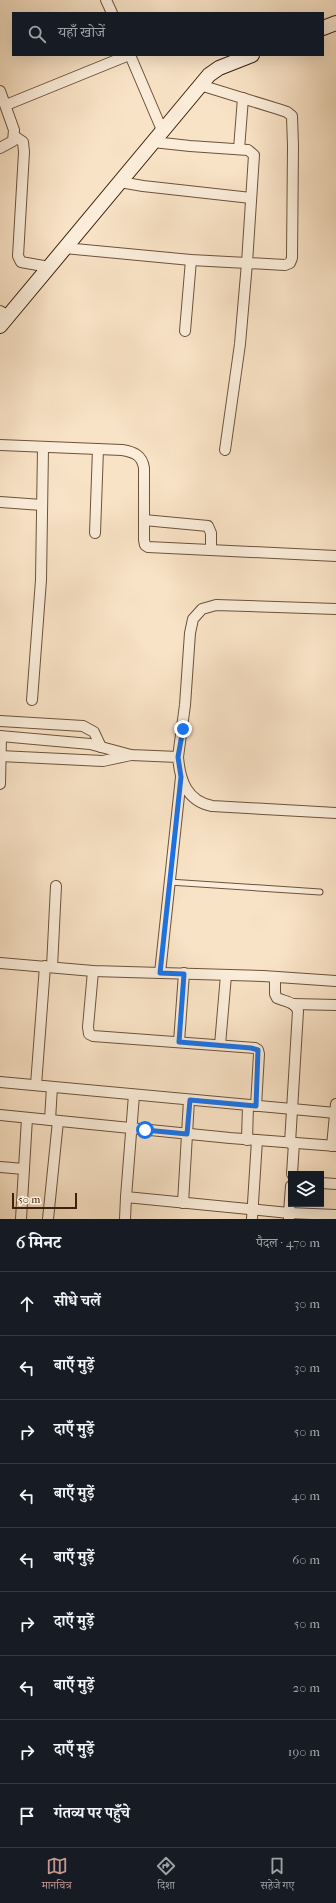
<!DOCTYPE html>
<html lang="hi">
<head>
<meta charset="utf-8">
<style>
  body { margin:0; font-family:"IM FELL French Canon","Noto Serif Devanagari",serif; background:#20242c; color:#f1f3f6 }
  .controls { position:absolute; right:12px; bottom:12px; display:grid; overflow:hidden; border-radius:0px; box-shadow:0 4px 16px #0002 }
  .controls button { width:36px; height:36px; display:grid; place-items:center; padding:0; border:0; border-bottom:1px solid #363941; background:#171b24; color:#f1f3f6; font:20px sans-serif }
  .scale { position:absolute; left:12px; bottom:10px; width:65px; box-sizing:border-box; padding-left:4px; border:2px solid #3e220d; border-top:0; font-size:11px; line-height:14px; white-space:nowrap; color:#3e220d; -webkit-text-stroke:3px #fbedda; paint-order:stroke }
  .stop { position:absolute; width:12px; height:12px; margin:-9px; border:3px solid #1a73e8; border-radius:50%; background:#fff }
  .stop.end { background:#1a73e8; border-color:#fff; box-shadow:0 1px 4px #0008 }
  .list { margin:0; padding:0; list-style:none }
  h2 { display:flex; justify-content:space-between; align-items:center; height:52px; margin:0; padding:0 16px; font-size:17px }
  h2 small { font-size:13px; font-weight:400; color:#9ea1a6 }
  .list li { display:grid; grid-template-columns:26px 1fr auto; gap:12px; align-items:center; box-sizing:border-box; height:64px; padding:0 16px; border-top:1px solid #363941 }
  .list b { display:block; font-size:15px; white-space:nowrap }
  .list em { font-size:13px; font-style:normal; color:#9ea1a6 }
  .icon { flex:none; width:22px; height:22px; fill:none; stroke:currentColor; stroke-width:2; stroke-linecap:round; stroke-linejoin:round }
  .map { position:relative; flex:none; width:336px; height:1219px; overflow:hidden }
  .search { position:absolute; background:#171b24; box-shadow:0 4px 16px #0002; left:12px; right:12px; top:12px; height:44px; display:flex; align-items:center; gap:10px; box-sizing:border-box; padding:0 14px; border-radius:0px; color:#9ea1a6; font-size:15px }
  .sheet { height:628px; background:#171b24 }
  nav { display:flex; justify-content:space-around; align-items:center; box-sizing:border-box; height:56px; border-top:1px solid #363941; background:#171b24; font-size:11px; color:#9ea1a6 }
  nav a { display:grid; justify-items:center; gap:2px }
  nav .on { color:#c59692 }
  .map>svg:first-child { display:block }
</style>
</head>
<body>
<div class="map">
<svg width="336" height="1219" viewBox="0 0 336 1219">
  <rect width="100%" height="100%" fill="#f9e3c6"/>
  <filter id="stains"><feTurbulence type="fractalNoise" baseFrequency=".005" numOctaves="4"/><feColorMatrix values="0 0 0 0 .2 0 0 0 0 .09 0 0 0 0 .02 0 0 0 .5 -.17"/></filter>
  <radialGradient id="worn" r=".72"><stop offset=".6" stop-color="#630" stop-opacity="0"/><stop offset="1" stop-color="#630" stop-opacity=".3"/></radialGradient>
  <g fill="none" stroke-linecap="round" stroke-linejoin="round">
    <g stroke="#6d523b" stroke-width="7">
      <path id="lane" d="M169 882 320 892"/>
    </g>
    <g stroke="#6d523b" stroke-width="12">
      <g id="street">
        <path d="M106 0 112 13"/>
        <path d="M130 55 162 130"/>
        <path d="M0 91 14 130 13 141 0 148"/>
        <path d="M6 105 129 55"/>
        <path d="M14 136 23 142 24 152 18 256 21 262 49 267"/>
        <path d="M153 142 190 146 248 150 254 155 247 263 240 344 225 450"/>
        <path d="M239 149 243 98"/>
        <path d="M120 182 143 186 251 198"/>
        <path d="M64 248 191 260 285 265 290 263 292 258 293 146 292 116 287 112 278 109 200 85"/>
        <path d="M0 311 9 316"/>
        <path d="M185 331 191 260"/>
        <path d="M0 445 122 450C134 452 142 455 144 468V540L145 545 148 547 336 556"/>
        <path d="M0 502 42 505"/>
        <path d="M144 520 208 526 211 533V550"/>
        <path d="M95 533 98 449"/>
        <path d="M32 700 41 580 43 448"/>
        <path d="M0 721 83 726 94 732 101 747"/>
        <path d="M0 736 90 744 131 755 178 757C180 781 187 801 212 806L336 813"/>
        <path d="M0 756 103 761 131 755"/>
        <path d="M178 757 185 705 190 633 193 619 202 609 216 605 336 609"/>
        <path d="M0 784 1 737"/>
        <path d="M0 963 93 971 263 976 336 981"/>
        <path d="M52 967 56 886"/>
        <path d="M93 971 88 1027 89 1034 93 1036 255 1048 258 1050 259 1054 256 1106"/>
        <path d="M160 973 181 777"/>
        <path d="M275 978V994L277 998C286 1002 295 1002 298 1011L290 1143"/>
        <path d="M293 1004 336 1005"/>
        <path d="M179 1042 184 973"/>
        <path d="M220 1045 226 975"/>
        <path d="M0 1082 336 1113"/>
        <path d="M36 1085 45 966"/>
        <path d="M134 1095 126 1197 289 1213 291 1186"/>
        <path d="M0 1115 230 1138 336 1146"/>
        <path d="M50 1120 52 1087"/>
        <path d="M247 1140 248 1105"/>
        <path d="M332 1146 336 1104"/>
        <path d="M0 1167 24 1169"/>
        <path d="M292 1174 294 1143"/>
        <path d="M321 1183 336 1184"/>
        <path d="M183 1203 189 1100"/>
        <path d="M21 1219 27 1118"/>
        <path d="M48 1219 58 1121"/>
        <path d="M125 1219 126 1197"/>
        <path d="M252 1219 257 1140"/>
        <path d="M289 1219V1213L336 1215"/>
      </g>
    </g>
    <g stroke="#3e220d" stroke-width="16">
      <g id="secondary">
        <path d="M323 28 336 23"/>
        <path d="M0 326 209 75 219 68 252 55"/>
      </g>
    </g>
    <use href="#lane" stroke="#fbedda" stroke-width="5"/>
    <use href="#street" stroke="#fbedda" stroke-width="10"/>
    <use href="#secondary" stroke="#fbedda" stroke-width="14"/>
  </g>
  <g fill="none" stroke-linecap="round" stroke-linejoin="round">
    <path stroke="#1a73e8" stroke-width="5" d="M145 1130 187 1134 190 1100 256 1106 258 1050 251 1048 179 1042 184 974 160 973 181 777 178 757 183 729"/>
  </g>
  <rect width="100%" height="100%" filter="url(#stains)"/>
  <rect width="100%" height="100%" fill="url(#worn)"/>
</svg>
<div class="controls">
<button><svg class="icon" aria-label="layers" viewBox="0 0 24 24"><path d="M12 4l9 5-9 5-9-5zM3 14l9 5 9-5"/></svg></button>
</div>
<div class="scale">50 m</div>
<div class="stop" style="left:145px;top:1130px"></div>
<div class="stop end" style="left:183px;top:729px"></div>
<div class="search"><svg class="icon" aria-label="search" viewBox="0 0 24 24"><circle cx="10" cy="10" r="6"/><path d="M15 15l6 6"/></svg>यहाँ खोजें</div>
</div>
<section class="sheet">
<h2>6 मिनट<small>पैदल · 470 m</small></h2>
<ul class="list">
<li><svg class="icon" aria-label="ahead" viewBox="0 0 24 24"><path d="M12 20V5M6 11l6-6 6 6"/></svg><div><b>सीधे चलें</b></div><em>30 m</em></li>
<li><svg class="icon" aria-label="left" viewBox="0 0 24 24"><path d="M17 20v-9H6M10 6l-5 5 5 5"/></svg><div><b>बाएँ मुड़ें</b></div><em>30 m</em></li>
<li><svg class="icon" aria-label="right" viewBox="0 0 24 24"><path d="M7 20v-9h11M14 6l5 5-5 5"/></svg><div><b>दाएँ मुड़ें</b></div><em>50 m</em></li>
<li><svg class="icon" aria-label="left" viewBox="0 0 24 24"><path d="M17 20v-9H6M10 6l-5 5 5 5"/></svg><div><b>बाएँ मुड़ें</b></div><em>40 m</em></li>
<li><svg class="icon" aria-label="left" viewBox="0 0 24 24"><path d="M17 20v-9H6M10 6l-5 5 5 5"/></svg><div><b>बाएँ मुड़ें</b></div><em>60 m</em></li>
<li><svg class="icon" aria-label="right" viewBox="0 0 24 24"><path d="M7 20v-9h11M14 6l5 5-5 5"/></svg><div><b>दाएँ मुड़ें</b></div><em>50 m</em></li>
<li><svg class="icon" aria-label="left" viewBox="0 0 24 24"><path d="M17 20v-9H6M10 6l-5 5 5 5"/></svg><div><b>बाएँ मुड़ें</b></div><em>20 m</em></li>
<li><svg class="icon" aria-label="right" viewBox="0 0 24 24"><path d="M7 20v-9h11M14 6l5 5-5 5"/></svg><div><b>दाएँ मुड़ें</b></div><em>190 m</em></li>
<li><svg class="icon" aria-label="arrive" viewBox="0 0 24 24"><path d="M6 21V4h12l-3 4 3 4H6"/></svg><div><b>गंतव्य पर पहुँचे</b></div></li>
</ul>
</section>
<nav>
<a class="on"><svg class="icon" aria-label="map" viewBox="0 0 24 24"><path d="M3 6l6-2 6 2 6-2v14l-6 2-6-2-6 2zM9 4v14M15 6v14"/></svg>मानचित्र</a>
<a><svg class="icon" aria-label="directions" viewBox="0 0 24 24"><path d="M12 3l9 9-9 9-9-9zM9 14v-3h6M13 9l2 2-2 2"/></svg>दिशा</a>
<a><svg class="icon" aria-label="saved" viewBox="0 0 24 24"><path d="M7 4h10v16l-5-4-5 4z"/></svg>सहेजे गए</a>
</nav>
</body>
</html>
